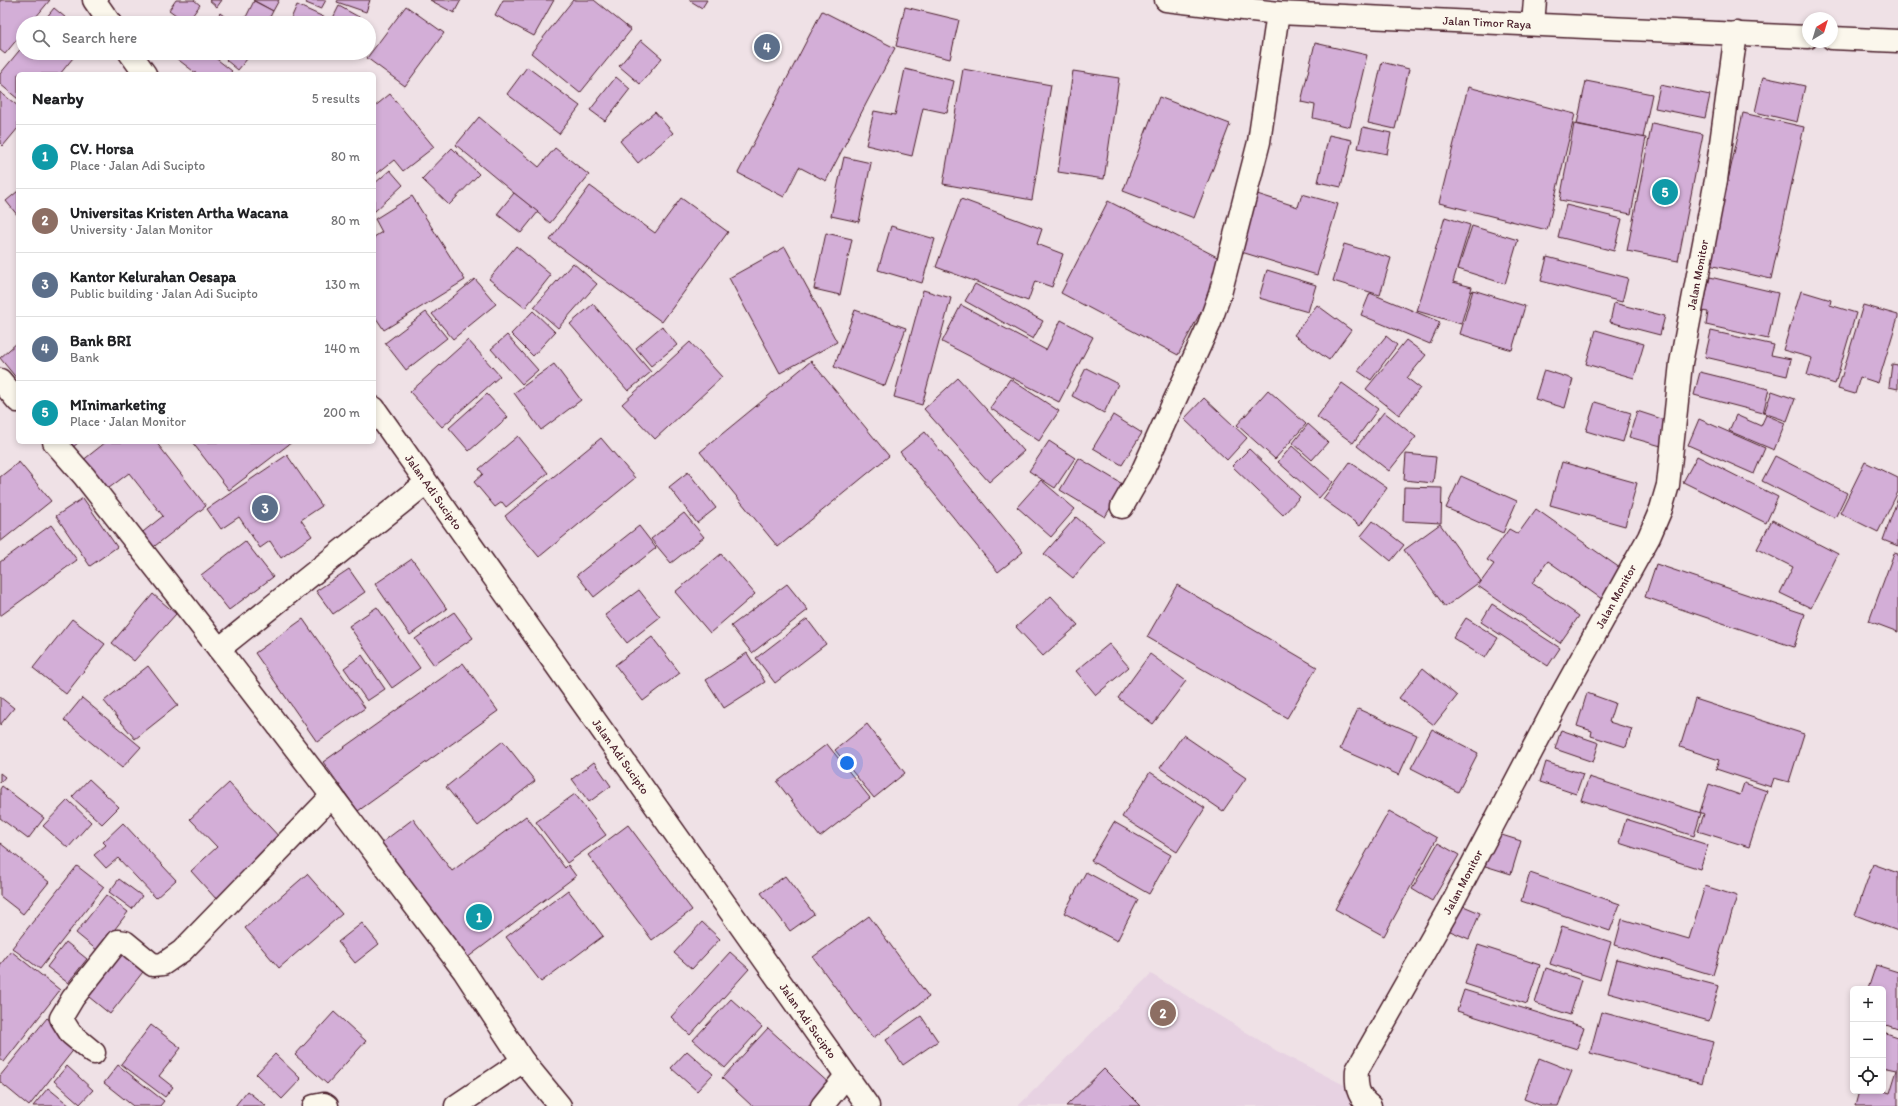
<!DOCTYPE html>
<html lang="en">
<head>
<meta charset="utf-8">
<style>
  body { margin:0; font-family:Itim,sans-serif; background:#f2f2f2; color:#202124 }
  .controls { position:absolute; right:12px; bottom:12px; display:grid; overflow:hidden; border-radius:6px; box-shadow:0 2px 6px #0003 }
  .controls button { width:36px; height:36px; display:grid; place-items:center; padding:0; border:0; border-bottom:1px solid #e0e0e0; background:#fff; color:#202124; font:20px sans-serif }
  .compass { position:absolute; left:1802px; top:12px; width:36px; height:36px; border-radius:50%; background:#fff; box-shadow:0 2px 6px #0003; rotate:38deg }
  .you { position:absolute; left:847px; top:763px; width:14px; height:14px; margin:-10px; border:3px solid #fff; border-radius:50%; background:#1a73e8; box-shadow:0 0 0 6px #1a73e833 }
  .badge { display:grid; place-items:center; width:26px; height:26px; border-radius:50%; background:#d93025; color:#fff; font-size:13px; font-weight:700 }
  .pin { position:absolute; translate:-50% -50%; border:2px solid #fff; box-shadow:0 1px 4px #0006 }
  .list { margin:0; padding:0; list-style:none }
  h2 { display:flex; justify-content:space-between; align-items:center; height:52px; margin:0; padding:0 16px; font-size:17px }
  h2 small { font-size:13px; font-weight:400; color:#757577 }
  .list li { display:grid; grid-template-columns:26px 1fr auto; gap:12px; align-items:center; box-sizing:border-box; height:64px; padding:0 16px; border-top:1px solid #e0e0e0 }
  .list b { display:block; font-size:15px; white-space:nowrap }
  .list p { margin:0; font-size:13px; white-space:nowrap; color:#757577 }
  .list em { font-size:13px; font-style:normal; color:#757577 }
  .icon { flex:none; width:22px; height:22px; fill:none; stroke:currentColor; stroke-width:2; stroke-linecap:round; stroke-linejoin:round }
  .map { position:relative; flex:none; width:1898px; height:1106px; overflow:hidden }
  .search { position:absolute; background:#fff; box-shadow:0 2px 6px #0003; left:16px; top:16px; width:360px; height:44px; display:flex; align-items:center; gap:10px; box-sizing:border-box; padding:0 14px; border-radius:22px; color:#757577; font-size:15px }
  .panel { position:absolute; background:#fff; box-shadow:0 2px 6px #0003; left:16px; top:72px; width:360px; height:372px; border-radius:6px }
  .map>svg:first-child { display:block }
</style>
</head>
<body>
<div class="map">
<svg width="1898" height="1106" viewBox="0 0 1898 1106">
  <rect width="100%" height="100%" fill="#efe1e6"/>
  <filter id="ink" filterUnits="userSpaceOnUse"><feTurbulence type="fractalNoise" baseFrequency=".025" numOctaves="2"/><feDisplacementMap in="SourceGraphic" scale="8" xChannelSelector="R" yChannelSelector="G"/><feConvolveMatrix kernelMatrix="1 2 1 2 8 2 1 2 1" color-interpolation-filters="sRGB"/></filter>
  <g filter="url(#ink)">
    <path fill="#e7d2e2" d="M1151 974 1277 1051 1386 1106H1018Z"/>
    <g fill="#d3aed7" stroke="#4a1f2b">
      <path d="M0 0H50L31 23H23V32L5 54 0 50Z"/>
      <path d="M176 0H194L200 5 187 23 169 10Z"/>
      <path d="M209 0H222L217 7Z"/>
      <path d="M253 0H279L273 11Z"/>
      <path d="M308 0H326L321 9 306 3Z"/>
      <path d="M338 0H370L366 12 337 2Z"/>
      <path d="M430 0H461L454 13Z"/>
      <path d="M503 0H554L534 36 495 15Z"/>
      <path d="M573 0H594L631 30 580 93 531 53Z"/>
      <path d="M689 0H707L702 8Z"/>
      <path d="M254 1 273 11 267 23H259L246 17Z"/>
      <path d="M297 5 328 19 326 23H289Z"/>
      <path d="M339 6 366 21 365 23H343L333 18Z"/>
      <path d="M406 6 444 33 405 86 367 58Z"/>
      <path d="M905 7 959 20 950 59 896 46Z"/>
      <path d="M54 8 72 23H42Z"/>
      <path d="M822 11 895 48 826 181 799 167 784 197 738 173Z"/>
      <path d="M220 13 233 23H213Z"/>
      <path d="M641 40 662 58 640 84 619 66Z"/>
      <path d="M1315 43 1367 55 1350 127 1313 118 1315 105 1301 102Z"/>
      <path d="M23 46V53H77L60 74H18V99L0 84V74Z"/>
      <path d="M180 53H209L232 71 229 74H197L176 58Z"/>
      <path d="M232 53H252L238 70 226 60Z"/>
      <path d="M1382 62 1409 69 1395 129 1368 123Z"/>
      <path d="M527 67 580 106 559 134 507 94Z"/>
      <path d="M905 69 954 81 947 113 923 108 912 156 866 145 874 111 895 115Z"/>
      <path d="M963 69 1051 85 1032 200 943 184Z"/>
      <path d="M1073 71 1119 78 1104 179 1058 172Z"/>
      <path d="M616 77 630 89 605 121 590 110Z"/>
      <path d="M1763 77 1805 86 1797 122 1755 112Z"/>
      <path d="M1586 81 1652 94 1643 138 1577 124Z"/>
      <path d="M1660 85 1710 95 1705 118 1655 108Z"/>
      <path d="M1468 87 1575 114 1547 230 1439 203Z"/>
      <path d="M0 92 18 106V128L3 146 0 143Z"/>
      <path d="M390 94 434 147 403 171 394 160 374 176V107Z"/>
      <path d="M1159 97 1230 124 1194 218 1123 191Z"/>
      <path d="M655 112 673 133 638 163 620 141Z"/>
      <path d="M1743 113 1804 127 1771 279 1709 265Z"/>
      <path d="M479 117 539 167 555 148 589 175 550 223 456 145Z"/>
      <path d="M1652 123 1703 134 1678 261 1627 251Z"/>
      <path d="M1574 124 1646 138 1631 214 1560 200Z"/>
      <path d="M1363 127 1391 133 1387 154 1358 148Z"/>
      <path d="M1329 135 1352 140 1341 187 1318 182Z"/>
      <path d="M452 148 479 174 449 205 422 179Z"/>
      <path d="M844 157 871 163 859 222 831 216Z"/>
      <path d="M390 170 403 185 374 212V184Z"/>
      <path d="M590 186 655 233 681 198 728 232 662 322 550 240Z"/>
      <path d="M18 191V216L6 201Z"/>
      <path d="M514 193 538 212 521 233 497 214Z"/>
      <path d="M1254 193 1298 207 1302 194 1338 204 1317 275 1238 251Z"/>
      <path d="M412 196 465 280 384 330 374 315V237L382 232 375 219Z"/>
      <path d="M961 199 1042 229 1037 244 1063 254 1052 287 1035 281 1028 301 936 267Z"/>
      <path d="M1108 201 1227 262 1178 355 1061 293Z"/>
      <path d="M1566 205 1622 219 1614 251 1558 237Z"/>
      <path d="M1445 217 1470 225 1453 282 1472 287 1461 324 1417 311Z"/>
      <path d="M891 226 935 239 922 283 878 270Z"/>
      <path d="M1472 226 1518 240 1505 284 1458 269Z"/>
      <path d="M826 233 852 239 840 295 814 289Z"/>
      <path d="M1344 244 1391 258 1380 295 1333 281Z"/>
      <path d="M516 246 551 275 525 308 489 279Z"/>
      <path d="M785 247 837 342 780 373 729 278Z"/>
      <path d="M1547 257 1628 278 1622 302 1541 281Z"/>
      <path d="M573 263 597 284 558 328 534 307Z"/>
      <path d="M1267 270 1316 285 1308 312 1259 298Z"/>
      <path d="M1710 277 1778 293 1768 339 1706 325 1708 312 1702 311Z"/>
      <path d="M475 279 496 304 453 339 432 314Z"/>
      <path d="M975 284 1043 321 1033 339 965 301Z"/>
      <path d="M923 290 951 298 922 405 894 397Z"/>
      <path d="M1473 290 1525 306 1512 350 1460 334Z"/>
      <path d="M1801 291 1831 300 1830 305 1856 313 1835 384 1807 375 1812 358 1783 350Z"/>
      <path d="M1370 293 1440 322 1430 344 1361 315Z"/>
      <path d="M1614 303 1665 316 1660 335 1610 322Z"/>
      <path d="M593 304 651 372 628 391 570 324Z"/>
      <path d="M961 305 1046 350 1061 320 1093 337 1059 402 942 342Z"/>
      <path d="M1317 305 1351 330 1329 360 1294 335Z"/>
      <path d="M1863 305 1898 315V317L1878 383 1860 377 1855 394 1838 389Z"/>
      <path d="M855 310 906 328 885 386 834 367Z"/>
      <path d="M533 311 555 332 533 356 511 334Z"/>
      <path d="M426 312 447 338 406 370 385 343Z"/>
      <path d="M662 326 677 345 651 366 636 348Z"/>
      <path d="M1596 330 1644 344 1634 378 1586 364Z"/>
      <path d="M1711 331 1774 345 1771 355 1791 359 1787 376 1705 357Z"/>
      <path d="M507 335 538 370 522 384 491 349Z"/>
      <path d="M1386 336 1397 345 1371 380 1358 371Z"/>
      <path d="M468 340 500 376 442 427 410 392Z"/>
      <path d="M1406 340 1426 355 1407 378 1420 388 1399 415 1366 389Z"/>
      <path d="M18 342V380L0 358Z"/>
      <path d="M690 342 722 377 655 439 622 404Z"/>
      <path d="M811 361 889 456 778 547 700 452Z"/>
      <path d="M554 364 581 400 541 430 514 393Z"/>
      <path d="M1892 364 1898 365V389L1889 387Z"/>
      <path d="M1086 368 1118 384 1104 413 1072 396Z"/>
      <path d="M1544 370 1573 379 1565 408 1535 399Z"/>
      <path d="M1700 372 1769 389 1763 413 1694 395Z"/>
      <path d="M958 378 1024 451 989 482 924 409Z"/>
      <path d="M1010 379 1059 411 1039 441 990 408Z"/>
      <path d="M1342 383 1378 409 1353 443 1317 417Z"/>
      <path d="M1268 390 1306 424 1275 459 1237 425Z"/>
      <path d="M1772 391 1795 399 1787 421 1764 413Z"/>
      <path d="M487 394 508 417 469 451 449 428Z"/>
      <path d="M1204 398 1247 438 1227 460 1184 419Z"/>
      <path d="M1595 402 1631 413 1623 442 1586 431Z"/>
      <path d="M1637 411 1668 421 1661 446 1629 437Z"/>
      <path d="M1384 412 1416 437 1389 471 1357 446Z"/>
      <path d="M1113 415 1142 433 1122 465 1093 448Z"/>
      <path d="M1736 415 1761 426 1766 415 1785 423 1774 450 1729 431Z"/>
      <path d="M1699 419 1765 448 1754 474 1688 445Z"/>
      <path d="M1308 424 1328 442 1312 460 1293 443Z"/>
      <path d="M925 432 1023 552 998 572 900 452Z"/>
      <path d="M518 436 548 473 506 507 502 502 495 507 474 482 483 474 479 469Z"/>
      <path d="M601 438 635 478 539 557 505 516Z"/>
      <path d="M1049 441 1075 458 1055 488 1029 471Z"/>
      <path d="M67 442H79L72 448Z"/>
      <path d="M106 442H156L206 506 151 549 139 535 163 516 129 473 105 491 82 461Z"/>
      <path d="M192 442H292L229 490Z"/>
      <path d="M1292 446 1333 482 1319 498 1278 462Z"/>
      <path d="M1249 449 1300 497 1283 515 1232 466Z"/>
      <path d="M1406 454 1436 457 1433 483 1404 480Z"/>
      <path d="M287 455 322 506 301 520 312 536 281 558 270 541 260 548 239 517 221 529 207 509Z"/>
      <path d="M1697 456 1778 497 1766 523 1683 482Z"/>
      <path d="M1775 456 1847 493 1835 518 1762 481Z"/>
      <path d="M1079 458 1124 485 1105 517 1060 490Z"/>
      <path d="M19 462 51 501 0 542V477Z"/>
      <path d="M1350 462 1387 488 1360 526 1323 499Z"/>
      <path d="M1562 462 1637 483 1625 526 1550 505Z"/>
      <path d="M1865 462 1898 478V492L1878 532 1840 513Z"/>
      <path d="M688 472 716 508 697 523 669 487Z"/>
      <path d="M1461 476 1517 501 1503 533 1446 508Z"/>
      <path d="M1041 480 1075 509 1051 537 1017 507Z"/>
      <path d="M1404 487 1442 488 1441 523 1403 521Z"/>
      <path d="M83 498 117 547 90 566 56 516Z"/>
      <path d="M1898 498V546L1883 540Z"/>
      <path d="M1536 509 1627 573 1606 602 1548 561 1532 583 1579 616 1560 643 1478 586 1494 564 1487 560 1509 529 1518 534Z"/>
      <path d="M684 513 704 537 671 563 651 539Z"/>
      <path d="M1076 517 1104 541 1073 578 1044 554Z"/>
      <path d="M1772 520 1838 554 1811 608 1780 593 1793 567 1757 549Z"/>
      <path d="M1373 521 1404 545 1391 561 1361 536Z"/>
      <path d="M1440 524 1481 581 1445 607 1404 550Z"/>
      <path d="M51 525 77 560 0 616V562Z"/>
      <path d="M639 526 656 548 594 597 577 575Z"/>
      <path d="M245 541 273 577 229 610 201 575Z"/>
      <path d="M1894 553 1898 554V632L1869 621Z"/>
      <path d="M721 554 755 594 710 633 675 592Z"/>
      <path d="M412 559 447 609 410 635 375 584Z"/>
      <path d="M1656 564 1805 614 1794 647 1645 597Z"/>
      <path d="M349 569 365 592 333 614 316 591Z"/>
      <path d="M787 584 808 610 752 653 731 626Z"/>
      <path d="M1177 585 1317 667 1287 718 1147 637Z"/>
      <path d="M639 590 660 617 627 643 605 615Z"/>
      <path d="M153 594 176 614 134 661 112 643Z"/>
      <path d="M1051 596 1078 625 1043 656 1016 627Z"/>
      <path d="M1492 604 1560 648 1548 666 1481 622Z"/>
      <path d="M377 607 420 668 392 688 349 626Z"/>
      <path d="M454 612 473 638 434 665 415 639Z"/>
      <path d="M1466 618 1498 638 1485 658 1453 638Z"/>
      <path d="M72 619 105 644 66 694 33 668Z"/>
      <path d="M303 619 365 708 317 742 255 653Z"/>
      <path d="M807 619 826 644 775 683 756 658Z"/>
      <path d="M652 637 680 673 643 701 615 665Z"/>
      <path d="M1109 644 1129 667 1096 695 1076 671Z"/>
      <path d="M747 653 765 682 724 708 706 680Z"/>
      <path d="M1150 654 1186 681 1153 724 1118 698Z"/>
      <path d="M362 655 385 689 367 701 344 668Z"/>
      <path d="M463 663 498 711 358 811 323 762Z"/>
      <path d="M148 666 178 705 135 739 104 701Z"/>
      <path d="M1423 668 1457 696 1434 725 1399 698Z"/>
      <path d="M1587 693 1615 703 1609 722 1632 729 1626 747 1591 736 1592 731 1577 726Z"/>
      <path d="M0 697 14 708 0 725Z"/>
      <path d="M82 698 141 747 122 768 64 720Z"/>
      <path d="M1695 699 1804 734 1789 782 1774 778 1771 787 1716 769 1719 760 1680 747Z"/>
      <path d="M1358 709 1417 735 1399 775 1340 749Z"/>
      <path d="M867 724 905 773 874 798 835 750Z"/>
      <path d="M1432 729 1478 753 1458 792 1411 768Z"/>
      <path d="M1561 730 1599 743 1593 762 1555 749Z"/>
      <path d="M1183 735 1246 778 1223 811 1160 768Z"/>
      <path d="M503 741 535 781 478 826 446 787Z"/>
      <path d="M827 744 870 798 820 837 777 782Z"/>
      <path d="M594 762 611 786 589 802 572 779Z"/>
      <path d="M1546 762 1583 774 1576 794 1540 782Z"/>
      <path d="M1150 772 1205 808 1177 852 1122 817Z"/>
      <path d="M0 773 5 777 0 783Z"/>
      <path d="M1589 777 1701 813 1694 836 1581 800Z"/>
      <path d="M89 779 119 807 102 824 72 797Z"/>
      <path d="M229 783 282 840 217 900 191 871 217 847 190 819Z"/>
      <path d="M1744 783 1767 791 1749 847 1698 831 1704 814 1700 812 1709 784 1740 795Z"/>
      <path d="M2 786 44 818 28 839 0 818V789Z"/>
      <path d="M575 794 606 835 567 863 536 822Z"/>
      <path d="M68 800 91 822 68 848 43 826Z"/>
      <path d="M1389 811 1437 838 1384 936 1335 909Z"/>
      <path d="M526 816 565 868 568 865 576 876 467 958 380 844 413 819 452 871Z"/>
      <path d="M1626 819 1708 845 1700 869 1619 843Z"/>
      <path d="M1114 822 1171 855 1149 894 1091 861Z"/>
      <path d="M123 823 176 880 156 898 118 858 106 868 94 855 106 845 103 842Z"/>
      <path d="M628 825 692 910 652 940 588 855Z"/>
      <path d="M1492 832 1521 841 1511 874 1482 865Z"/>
      <path d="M0 843 49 882 23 914 0 896Z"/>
      <path d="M1438 843 1459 855 1432 901 1412 889Z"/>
      <path d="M1873 864 1898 873V931L1855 915Z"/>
      <path d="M77 866 104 887 40 969 12 948Z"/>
      <path d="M1086 872 1138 900 1117 941 1064 913Z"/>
      <path d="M1530 873 1620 904 1610 931 1521 901Z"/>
      <path d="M307 874 342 914 279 968 245 928Z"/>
      <path d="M785 876 814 914 790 931 761 893Z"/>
      <path d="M119 879 142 896 132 909 109 892Z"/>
      <path d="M1705 886 1737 896 1713 975 1615 945 1622 919 1689 939Z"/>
      <path d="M568 890 603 936 541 982 506 937Z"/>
      <path d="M106 895 128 912 98 951 76 933Z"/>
      <path d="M1454 902 1480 913 1469 939 1443 928Z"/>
      <path d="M869 916 929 997 873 1038 813 957Z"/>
      <path d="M702 922 720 939 692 969 674 953Z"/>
      <path d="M362 923 379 944 355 963 338 942Z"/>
      <path d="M1562 926 1611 942 1600 980 1550 964Z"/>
      <path d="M66 942 87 959 68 983 47 967Z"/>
      <path d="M1478 945 1540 965 1527 1004 1465 984Z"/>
      <path d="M120 947 146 968 110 1014 84 993Z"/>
      <path d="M11 951 60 990 4 1062 0 1059V965Z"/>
      <path d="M730 952 749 969 690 1035 671 1017Z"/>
      <path d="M1617 959 1719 986 1709 1021 1608 993Z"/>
      <path d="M1876 965 1898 972V1029L1883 1024V989H1868Z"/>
      <path d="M1546 968 1581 980 1570 1015 1535 1003Z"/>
      <path d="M1464 990 1584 1027 1577 1049 1457 1011Z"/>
      <path d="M731 999 762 1027 725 1068 693 1040Z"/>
      <path d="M334 1012 366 1041 327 1084 295 1055Z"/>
      <path d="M1601 1012 1713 1042 1702 1083 1590 1053Z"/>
      <path d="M921 1016 938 1041 903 1065 886 1040Z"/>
      <path d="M47 1018 79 1043 29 1106 0 1082V1076Z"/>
      <path d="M151 1025 181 1048 159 1076 173 1087 165 1097 121 1064Z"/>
      <path d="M768 1028 832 1086 814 1106H752L722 1078Z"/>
      <path d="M1883 1032 1898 1037V1106H1855L1859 1091H1883L1890 1093 1897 1070 1883 1067Z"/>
      <path d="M687 1051 713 1074 697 1091 671 1068Z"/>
      <path d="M275 1054 301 1079 282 1099 256 1074Z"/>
      <path d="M1539 1058 1572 1071 1558 1106H1542L1524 1099Z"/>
      <path d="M118 1065 164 1101 160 1106H133L104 1083Z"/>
      <path d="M67 1066 93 1090 80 1104 54 1081Z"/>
      <path d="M1104 1069 1141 1106H1066Z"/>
      <path d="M48 1088 70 1106H33Z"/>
      <path d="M247 1091 266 1106H235Z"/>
    </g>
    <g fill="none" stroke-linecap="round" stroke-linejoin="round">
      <g stroke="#4a1f2b" stroke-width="25">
        <g id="minor">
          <path d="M1533 24 1535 0"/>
          <path d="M0 380 18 401"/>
          <path d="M54 442 84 476 219 649 332 796 464 971 523 1061 560 1106"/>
          <path d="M1122 507 1142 472 1209 325 1220 294 1259 142 1278 13"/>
          <path d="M219 649 426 483"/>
          <path d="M94 1053 71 1034 61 1018 73 998 118 941 125 942 153 965 163 964 182 951 332 796"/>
          <path d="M314 1106 324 1104 327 1106"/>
          <path d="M456 1106 523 1061"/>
          <path d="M822 1106 846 1076"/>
          <path id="s1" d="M1370 1106C1357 1096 1356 1085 1357 1070L1452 903 1558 701 1649 537 1661 509 1668 485 1681 363 1716 180 1736 33"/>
        </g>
      </g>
      <g stroke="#4a1f2b" stroke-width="25">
        <g id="major">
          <path d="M94 0 110 23"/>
          <path d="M130 53 145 74"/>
          <path id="s2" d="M374 408 868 1106"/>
        </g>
      </g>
      <g stroke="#4a1f2b" stroke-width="25">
        <g id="highway">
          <path id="s3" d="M1166 0 1278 13 1808 37"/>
          <path d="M1832 38 1898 41"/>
        </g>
      </g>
      <use href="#minor" stroke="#fbf7ec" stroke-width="22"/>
      <use href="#major" stroke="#fbf7ec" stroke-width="22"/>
      <use href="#highway" stroke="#fbf7ec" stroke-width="22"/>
    </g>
  </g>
  <g text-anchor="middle" stroke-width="3" stroke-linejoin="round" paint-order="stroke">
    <g font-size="12" fill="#4a1f2b" stroke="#fbf7ec">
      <text dy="4" stroke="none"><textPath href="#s3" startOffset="322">Jalan Timor Raya</textPath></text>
      <text dy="4" stroke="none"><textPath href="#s1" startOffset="916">Jalan Monitor</textPath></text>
      <text dy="4" stroke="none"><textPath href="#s2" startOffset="103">Jalan Adi Sucipto</textPath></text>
      <text dy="4" stroke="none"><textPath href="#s1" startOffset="580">Jalan Monitor</textPath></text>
      <text dy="4" stroke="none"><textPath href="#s2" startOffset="427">Jalan Adi Sucipto</textPath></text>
      <text dy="4" stroke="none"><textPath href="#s1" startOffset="256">Jalan Monitor</textPath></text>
      <text dy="4" stroke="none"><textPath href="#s2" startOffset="751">Jalan Adi Sucipto</textPath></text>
    </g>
  </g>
</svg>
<div class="controls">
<button>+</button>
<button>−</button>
<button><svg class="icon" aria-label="locate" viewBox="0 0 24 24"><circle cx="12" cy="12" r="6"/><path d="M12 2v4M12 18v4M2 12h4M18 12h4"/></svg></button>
</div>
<svg class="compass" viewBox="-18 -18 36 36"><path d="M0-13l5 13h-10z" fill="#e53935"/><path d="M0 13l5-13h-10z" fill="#757577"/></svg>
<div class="you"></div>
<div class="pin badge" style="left:479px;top:917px;background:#0f9aa8">1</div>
<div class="pin badge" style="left:1163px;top:1013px;background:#8d6e63">2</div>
<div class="pin badge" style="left:265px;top:508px;background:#5c6f8a">3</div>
<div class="pin badge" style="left:767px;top:47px;background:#5c6f8a">4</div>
<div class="pin badge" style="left:1665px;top:192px;background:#0f9aa8">5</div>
<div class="search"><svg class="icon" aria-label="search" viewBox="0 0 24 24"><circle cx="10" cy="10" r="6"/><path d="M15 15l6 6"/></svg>Search here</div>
<section class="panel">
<h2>Nearby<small>5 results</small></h2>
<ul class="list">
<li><span class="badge" style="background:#0f9aa8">1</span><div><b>CV. Horsa</b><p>Place · Jalan Adi Sucipto</p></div><em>80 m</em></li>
<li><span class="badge" style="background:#8d6e63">2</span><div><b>Universitas Kristen Artha Wacana</b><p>University · Jalan Monitor</p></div><em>80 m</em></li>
<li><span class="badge" style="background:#5c6f8a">3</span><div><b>Kantor Kelurahan Oesapa</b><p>Public building · Jalan Adi Sucipto</p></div><em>130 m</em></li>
<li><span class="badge" style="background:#5c6f8a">4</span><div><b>Bank BRI</b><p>Bank</p></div><em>140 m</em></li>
<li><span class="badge" style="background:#0f9aa8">5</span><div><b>MInimarketing</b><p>Place · Jalan Monitor</p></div><em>200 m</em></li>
</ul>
</section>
</div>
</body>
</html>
